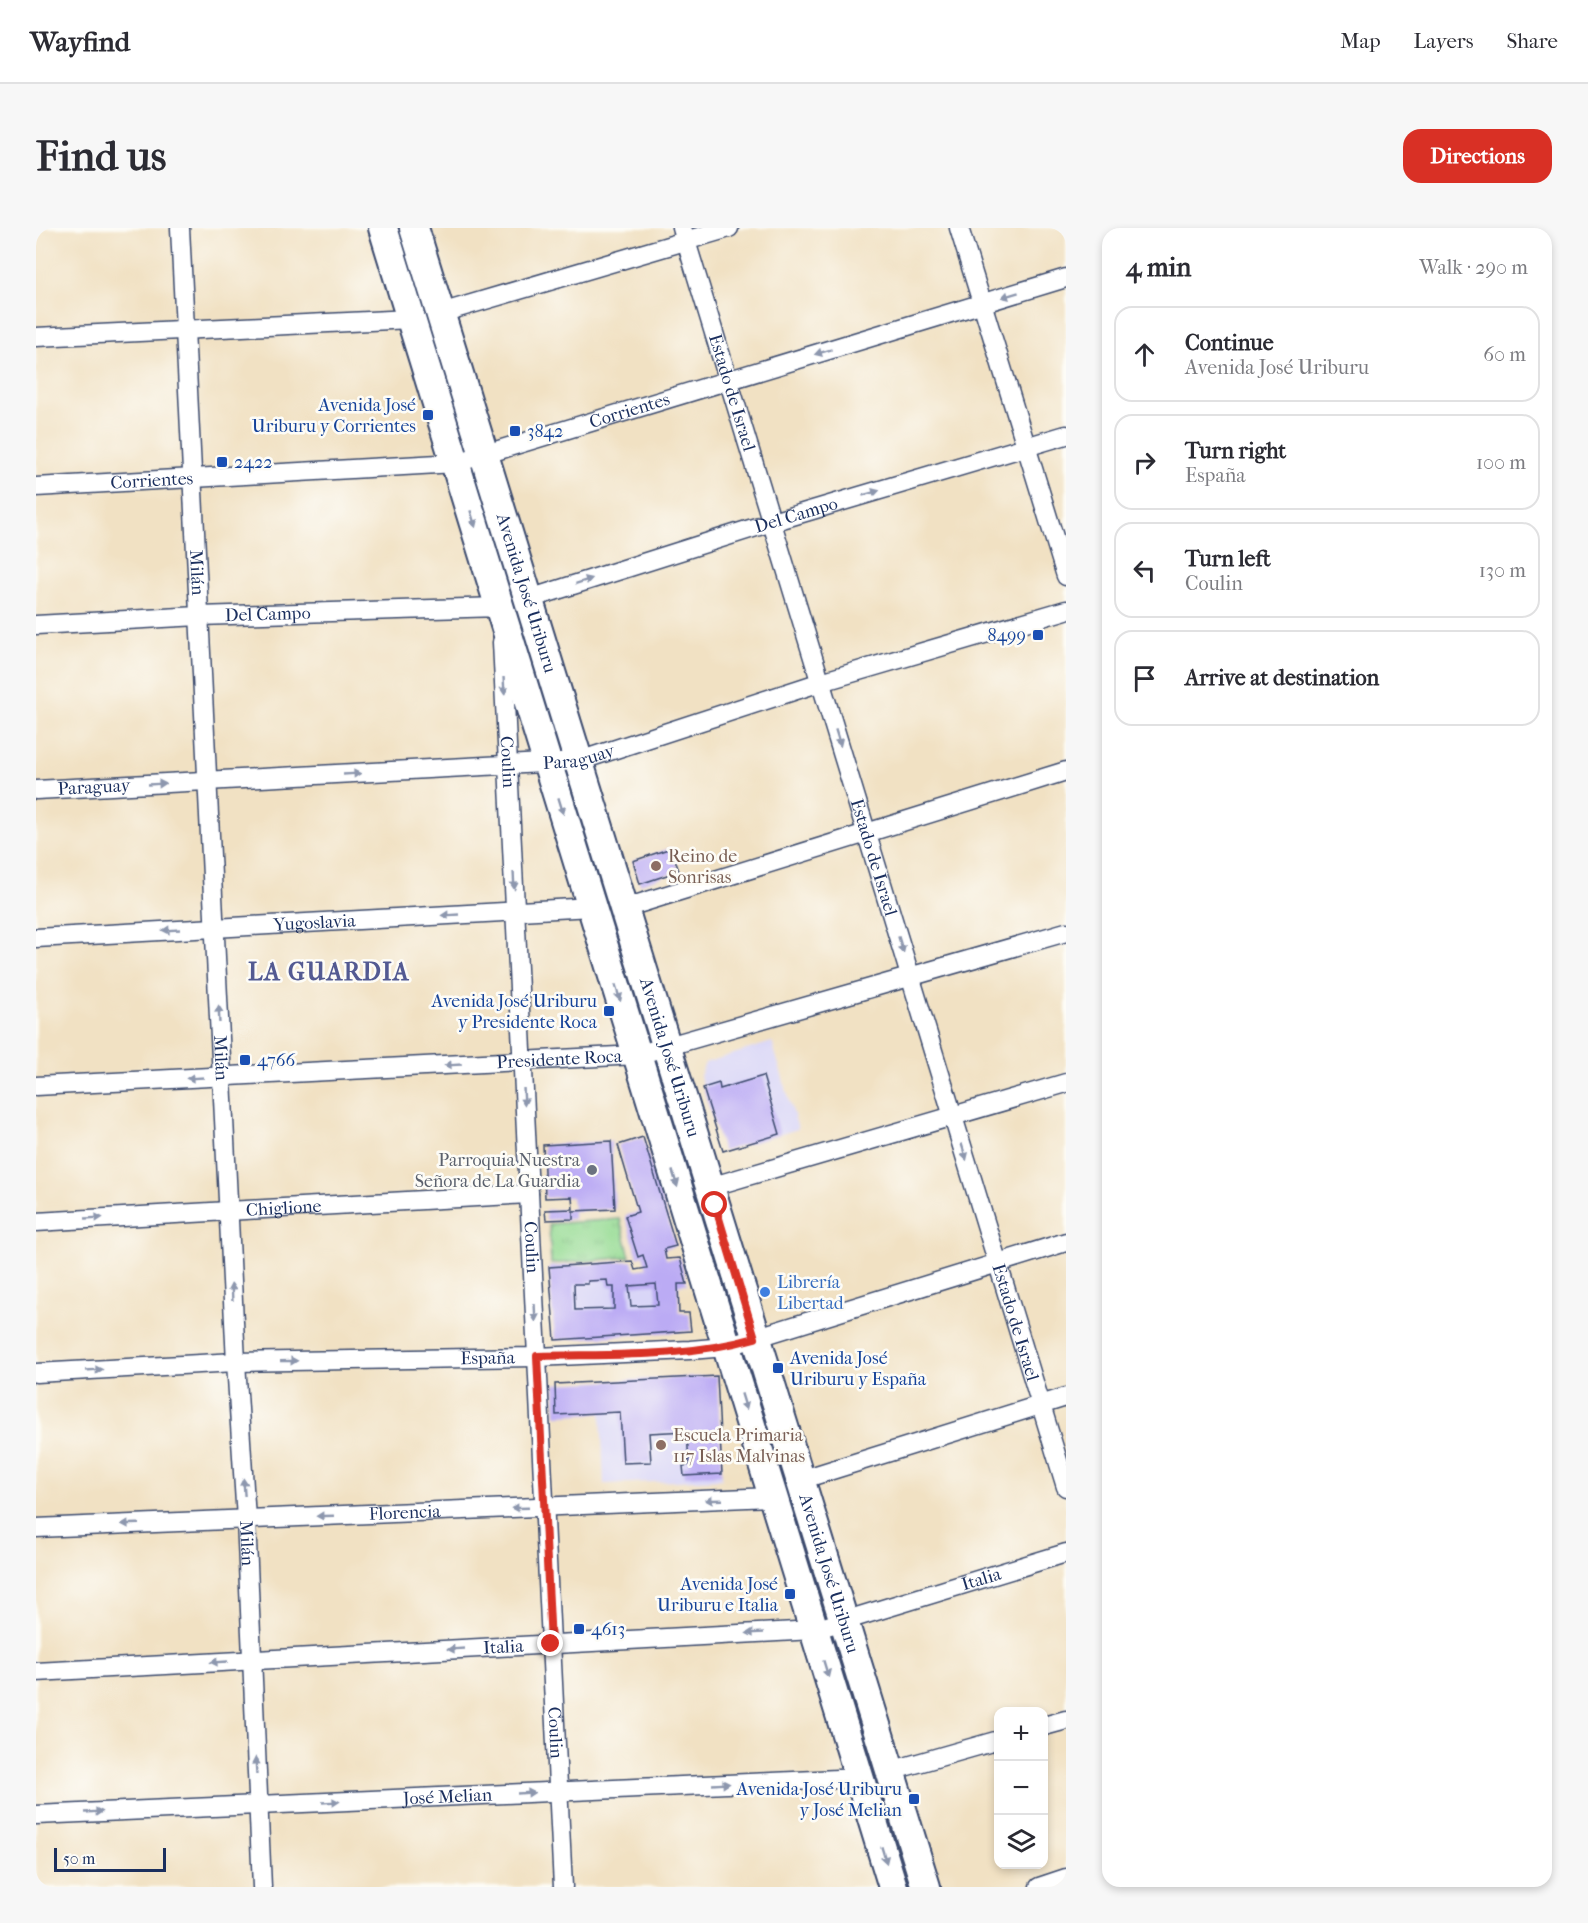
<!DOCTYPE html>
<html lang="en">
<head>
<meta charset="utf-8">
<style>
  body { margin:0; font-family:"IM FELL French Canon",serif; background:#f7f7f7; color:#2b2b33 }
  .controls { position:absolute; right:18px; bottom:18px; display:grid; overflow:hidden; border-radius:12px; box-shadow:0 3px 9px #0003 }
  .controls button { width:54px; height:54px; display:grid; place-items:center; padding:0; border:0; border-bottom:2px solid #e1e1e2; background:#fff; color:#2b2b33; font:30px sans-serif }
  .scale { position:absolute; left:18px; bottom:15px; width:112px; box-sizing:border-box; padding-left:6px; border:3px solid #1b2f5e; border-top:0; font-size:16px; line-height:21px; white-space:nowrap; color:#1b2f5e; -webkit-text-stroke:4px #fdfcf7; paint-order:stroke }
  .stop { position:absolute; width:18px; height:18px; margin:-14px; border:4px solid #d93025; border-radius:50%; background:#fff }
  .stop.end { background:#d93025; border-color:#fff; box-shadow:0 2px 6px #0008 }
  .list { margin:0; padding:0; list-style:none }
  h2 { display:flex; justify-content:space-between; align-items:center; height:78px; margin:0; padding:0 24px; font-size:26px }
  h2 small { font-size:20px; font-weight:400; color:#7c7c81 }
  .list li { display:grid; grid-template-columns:39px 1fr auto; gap:18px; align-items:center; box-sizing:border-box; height:96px; margin:0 12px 12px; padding:0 12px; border:2px solid #e1e1e2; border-radius:18px }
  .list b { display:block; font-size:22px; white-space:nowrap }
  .list p { margin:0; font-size:20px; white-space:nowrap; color:#7c7c81 }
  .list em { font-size:20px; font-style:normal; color:#7c7c81 }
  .icon { flex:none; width:33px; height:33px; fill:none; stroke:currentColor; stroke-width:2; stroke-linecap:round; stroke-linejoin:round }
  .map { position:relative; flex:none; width:1030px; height:1659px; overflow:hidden; border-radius:18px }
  header { display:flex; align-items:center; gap:36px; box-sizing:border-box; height:84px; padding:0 30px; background:#fff; border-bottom:2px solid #e1e1e2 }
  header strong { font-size:28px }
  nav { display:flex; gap:33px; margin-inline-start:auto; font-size:21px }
  .intro { display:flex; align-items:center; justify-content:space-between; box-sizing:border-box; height:144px; padding:0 36px }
  h1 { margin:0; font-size:42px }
  .button { padding:15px 27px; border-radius:18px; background:#d93025; color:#fff; font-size:21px; font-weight:700 }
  main { display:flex; gap:36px; padding:0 36px }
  aside { flex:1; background:#fff; border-radius:18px; box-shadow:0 3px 9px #0003 }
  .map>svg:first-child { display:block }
</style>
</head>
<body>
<header>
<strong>Wayfind</strong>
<nav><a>Map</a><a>Layers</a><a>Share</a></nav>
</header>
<div class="intro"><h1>Find us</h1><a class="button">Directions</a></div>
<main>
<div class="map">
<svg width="1030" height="1659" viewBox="0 0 1030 1659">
  <defs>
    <pattern id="grass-tufts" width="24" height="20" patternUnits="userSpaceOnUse" patternTransform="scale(1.5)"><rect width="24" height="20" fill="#98dc95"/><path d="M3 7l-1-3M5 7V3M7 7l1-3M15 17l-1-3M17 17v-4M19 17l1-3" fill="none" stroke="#82bd83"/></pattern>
  </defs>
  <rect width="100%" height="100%" fill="#fdfcf7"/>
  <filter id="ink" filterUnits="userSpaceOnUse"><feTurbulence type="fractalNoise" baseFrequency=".0167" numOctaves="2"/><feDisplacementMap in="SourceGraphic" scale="12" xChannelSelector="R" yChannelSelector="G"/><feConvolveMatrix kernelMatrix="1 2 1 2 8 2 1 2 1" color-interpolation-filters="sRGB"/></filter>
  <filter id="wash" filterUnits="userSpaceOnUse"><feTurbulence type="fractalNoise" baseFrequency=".008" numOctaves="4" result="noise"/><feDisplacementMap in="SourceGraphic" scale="24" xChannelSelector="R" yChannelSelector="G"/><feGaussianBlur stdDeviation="1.35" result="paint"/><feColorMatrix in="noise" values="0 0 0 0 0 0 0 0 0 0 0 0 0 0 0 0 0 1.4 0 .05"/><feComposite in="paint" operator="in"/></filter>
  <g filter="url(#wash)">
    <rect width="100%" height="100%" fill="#f1e1c3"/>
    <g fill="#d9d6f7">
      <path d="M736 814 762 901 687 923 664 848 669 835Z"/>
      <path d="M628 1021 630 1031 644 1030 651 1056 642 1057 643 1085H653L655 1103 519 1112 513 1039 596 1033 599 1042 611 1040 607 1027Z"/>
      <path d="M681 1148 686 1251 568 1256 565 1185 520 1187 519 1156Z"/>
    </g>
    <path fill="url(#grass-tufts)" stroke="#5a867a" stroke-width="1.5" d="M584 991 594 1029 515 1036 513 996Z"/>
    <g id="blocks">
      <g fill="#bbabf4" fill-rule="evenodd">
        <path d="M635 620 643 643 604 656 597 633Z"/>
        <path d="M727 848 744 906 687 923 667 860 683 855 684 861Z"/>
        <path d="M607 909 640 1018 628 1021 630 1031 644 1030 651 1056H642L643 1085H653L655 1103 519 1112 513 1039 596 1033 599 1042 611 1040 607 1027 602 1029 589 988 602 984 582 917ZM571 1052 572 1059H578V1081L539 1082 538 1056H552V1053ZM620 1056 622 1077 595 1078 593 1058Z"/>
        <path d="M575 913 579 981 537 983V991L510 992 509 982 537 981 536 969 509 970 507 917Z"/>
        <path d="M681 1148 686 1246 648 1248 647 1238 653 1237 651 1203 613 1205 615 1234 587 1235 584 1184 520 1187 519 1156Z"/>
      </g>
    </g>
  </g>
  <g filter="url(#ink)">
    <use href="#blocks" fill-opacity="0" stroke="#3b4a6d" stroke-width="1.5"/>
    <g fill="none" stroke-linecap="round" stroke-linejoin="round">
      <g stroke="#3b4a6d" stroke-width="21">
        <g id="minor">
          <path id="s1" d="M144 0 200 1134 210 1291 226 1659"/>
          <path id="s2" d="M646 0 1030 1259"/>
          <path d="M923 0 1030 348"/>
          <path d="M405 85 693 0"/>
          <path d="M0 109 375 91"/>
          <path id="s3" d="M0 259 420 235 1030 50"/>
          <path id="s4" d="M493 371 736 294 1030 207"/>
          <path id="s5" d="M0 397 163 388 464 379V387"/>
          <path id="s6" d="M466 414 527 1659"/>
          <path id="s7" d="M0 562 543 533 785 454 1030 382"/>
          <path d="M589 680 1030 543"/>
          <path id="s8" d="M0 710 556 679"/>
          <path id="s9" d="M0 858 601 827 1030 704"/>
          <path d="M674 959 1030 855"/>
          <path id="s10" d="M0 994 493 966"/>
          <path id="s11" d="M0 1145 200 1134 501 1129 654 1122 690 1119 1030 1014"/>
          <path d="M764 1252 1030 1169"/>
          <path id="s12" d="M0 1300 737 1269"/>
          <path id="s13" d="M0 1444 778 1402 1030 1325"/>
          <path d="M1008 1498 1030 1492"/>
          <path d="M854 1543 963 1512"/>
          <path id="s14" d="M0 1587 824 1550"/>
          <path d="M1003 1659 1030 1650"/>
        </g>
      </g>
      <g stroke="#3b4a6d" stroke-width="32">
        <g id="primary">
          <path d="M347 0 857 1659"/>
          <path id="s15" d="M378 0 890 1659"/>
        </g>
      </g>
      <use href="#minor" stroke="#fff" stroke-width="18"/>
      <use href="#primary" stroke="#fff" stroke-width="28"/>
    </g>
    <defs><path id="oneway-solid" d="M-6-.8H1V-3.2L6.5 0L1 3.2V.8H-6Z" transform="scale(1.5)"/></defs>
    <g fill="#8d97ae">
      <use href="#oneway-solid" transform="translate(974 67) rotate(163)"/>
      <use href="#oneway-solid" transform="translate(787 124) rotate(163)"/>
      <use href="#oneway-solid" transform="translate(835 265) rotate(-16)"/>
      <use href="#oneway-solid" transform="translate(437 291) rotate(73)"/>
      <use href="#oneway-solid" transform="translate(548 353) rotate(-18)"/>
      <use href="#oneway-solid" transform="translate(468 458) rotate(87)"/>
      <use href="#oneway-solid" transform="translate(802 510) rotate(73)"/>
      <use href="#oneway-solid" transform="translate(316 546) rotate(-3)"/>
      <use href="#oneway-solid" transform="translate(121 556) rotate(-3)"/>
      <use href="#oneway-solid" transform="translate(525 578) rotate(73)"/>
      <use href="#oneway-solid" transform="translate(478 653) rotate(87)"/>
      <use href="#oneway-solid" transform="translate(414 687) rotate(177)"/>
      <use href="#oneway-solid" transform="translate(135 702) rotate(177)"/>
      <use href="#oneway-solid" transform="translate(865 717) rotate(73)"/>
      <use href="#oneway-solid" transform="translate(582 765) rotate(73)"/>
      <use href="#oneway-solid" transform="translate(183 786) rotate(-93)"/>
      <use href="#oneway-solid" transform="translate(417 837) rotate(177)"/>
      <use href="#oneway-solid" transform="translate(159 850) rotate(177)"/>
      <use href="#oneway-solid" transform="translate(488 869) rotate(87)"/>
      <use href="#oneway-solid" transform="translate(928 924) rotate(73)"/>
      <use href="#oneway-solid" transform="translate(639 951) rotate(73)"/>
      <use href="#oneway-solid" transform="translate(58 990) rotate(-3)"/>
      <use href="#oneway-solid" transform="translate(196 1064) rotate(-93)"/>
      <use href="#oneway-solid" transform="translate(499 1085) rotate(87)"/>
      <use href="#oneway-solid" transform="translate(253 1133) rotate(-1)"/>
      <use href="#oneway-solid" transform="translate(58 1142) rotate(-3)"/>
      <use href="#oneway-solid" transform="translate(708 1174) rotate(73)"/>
      <use href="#oneway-solid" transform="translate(208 1259) rotate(-94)"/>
      <use href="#oneway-solid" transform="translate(678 1272) rotate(178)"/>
      <use href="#oneway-solid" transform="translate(484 1280) rotate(178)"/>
      <use href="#oneway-solid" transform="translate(289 1288) rotate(178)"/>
      <use href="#oneway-solid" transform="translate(94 1296) rotate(178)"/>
      <use href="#oneway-solid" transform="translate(719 1405) rotate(177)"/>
      <use href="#oneway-solid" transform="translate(420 1421) rotate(177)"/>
      <use href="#oneway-solid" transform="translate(183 1434) rotate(177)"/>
      <use href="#oneway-solid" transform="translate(790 1441) rotate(73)"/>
      <use href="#oneway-solid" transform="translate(220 1538) rotate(-93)"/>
      <use href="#oneway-solid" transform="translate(685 1556) rotate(-3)"/>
      <use href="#oneway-solid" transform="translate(490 1565) rotate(-3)"/>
      <use href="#oneway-solid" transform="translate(295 1574) rotate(-3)"/>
      <use href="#oneway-solid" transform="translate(58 1584) rotate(-3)"/>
      <use href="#oneway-solid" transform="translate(848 1627) rotate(73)"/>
    </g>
  </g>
  <g fill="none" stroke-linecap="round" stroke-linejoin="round" filter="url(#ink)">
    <path stroke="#d93025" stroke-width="8" d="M515 1416 501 1128C573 1126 649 1130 719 1110L679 977"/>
  </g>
  <g fill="#1a4fb4" stroke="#fdfcf7" stroke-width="2">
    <rect x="386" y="181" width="12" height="12" rx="3"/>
    <rect x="473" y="197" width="12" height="12" rx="3"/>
    <rect x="180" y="228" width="12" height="12" rx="3"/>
    <rect x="996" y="401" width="12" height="12" rx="3"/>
    <rect x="567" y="777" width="12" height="12" rx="3"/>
    <rect x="203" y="826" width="12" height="12" rx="3"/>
    <rect x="736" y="1134" width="12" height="12" rx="3"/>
    <rect x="748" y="1360" width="12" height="12" rx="3"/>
    <rect x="537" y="1395" width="12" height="12" rx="3"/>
    <rect x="872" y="1565" width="12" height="12" rx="3"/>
  </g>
  <g fill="#8d6e63" stroke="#fdfcf7" stroke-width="2">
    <circle cx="620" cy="638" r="6"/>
    <circle cx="625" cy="1217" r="6"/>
  </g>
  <circle fill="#6b7280" stroke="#fdfcf7" stroke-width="2" cx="556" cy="942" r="6"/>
  <circle fill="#3f7fe0" stroke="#fdfcf7" stroke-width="2" cx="729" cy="1064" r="6"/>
  <g text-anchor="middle" stroke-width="5" stroke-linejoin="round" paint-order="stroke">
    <g font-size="18" fill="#1b2f5e" stroke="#fdfcf7">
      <text dy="6" stroke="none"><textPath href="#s2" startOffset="172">Estado de Israel</textPath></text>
      <text dy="6" stroke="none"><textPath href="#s3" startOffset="602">Corrientes</textPath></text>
      <text dy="6" stroke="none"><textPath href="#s3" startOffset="116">Corrientes</textPath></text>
      <text dy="6" stroke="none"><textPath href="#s4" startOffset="280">Del Campo</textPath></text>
      <text dy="6" stroke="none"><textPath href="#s1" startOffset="345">Milán</textPath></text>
      <text dy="6" stroke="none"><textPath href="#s15" startOffset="382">Avenida José Uriburu</textPath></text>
      <text dy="6" stroke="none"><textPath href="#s5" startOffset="232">Del Campo</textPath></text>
      <text dy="6" stroke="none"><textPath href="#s7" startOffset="544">Paraguay</textPath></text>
      <text dy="6" stroke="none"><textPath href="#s6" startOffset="120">Coulin</textPath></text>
      <text dy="6" stroke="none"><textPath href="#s7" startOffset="58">Paraguay</textPath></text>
      <text dy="6" stroke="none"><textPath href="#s2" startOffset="658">Estado de Israel</textPath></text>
      <text dy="6" stroke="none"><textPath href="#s8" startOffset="279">Yugoslavia</textPath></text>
      <text dy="6" stroke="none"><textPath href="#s15" startOffset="868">Avenida José Uriburu</textPath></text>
      <text dy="6" stroke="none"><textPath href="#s1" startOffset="831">Milán</textPath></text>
      <text dy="6" stroke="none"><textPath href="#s9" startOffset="524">Presidente Roca</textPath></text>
      <text dy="6" stroke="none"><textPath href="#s10" startOffset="248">Chiglione</textPath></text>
      <text dy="6" stroke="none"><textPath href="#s6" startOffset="606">Coulin</textPath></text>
      <text dy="6" stroke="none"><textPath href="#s2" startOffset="1144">Estado de Israel</textPath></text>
      <text dy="6" stroke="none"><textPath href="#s11" startOffset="452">España</textPath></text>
      <text dy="6" stroke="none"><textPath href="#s12" startOffset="369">Florencia</textPath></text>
      <text dy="6" stroke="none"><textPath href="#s1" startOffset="1317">Milán</textPath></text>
      <text dy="6" stroke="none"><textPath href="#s15" startOffset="1408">Avenida José Uriburu</textPath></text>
      <text dy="6" stroke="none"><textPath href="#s13" startOffset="954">Italia</textPath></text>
      <text dy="6" stroke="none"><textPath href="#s13" startOffset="468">Italia</textPath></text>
      <text dy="6" stroke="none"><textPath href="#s6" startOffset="1092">Coulin</textPath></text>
      <text dy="6" stroke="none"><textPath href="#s14" startOffset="412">José Melian</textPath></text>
    </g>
    <g font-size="18" fill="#164399" stroke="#fdfcf7" text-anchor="end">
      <text x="380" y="183">Avenida José<tspan x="380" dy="21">Uriburu y Corrientes</tspan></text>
      <text x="491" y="209" text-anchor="start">3842</text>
      <text x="198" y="240" text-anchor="start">2422</text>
      <text x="990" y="413">8499</text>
      <text x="561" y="779">Avenida José Uriburu<tspan x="561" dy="21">y Presidente Roca</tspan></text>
      <text x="221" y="838" text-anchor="start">4766</text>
      <text x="754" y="1136" text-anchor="start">Avenida José<tspan x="754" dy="21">Uriburu y España</tspan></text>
      <text x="742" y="1362">Avenida José<tspan x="742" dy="21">Uriburu e Italia</tspan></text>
      <text x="555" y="1407" text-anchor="start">4613</text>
      <text x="866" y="1567">Avenida José Uriburu<tspan x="866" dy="21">y José Melian</tspan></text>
    </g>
    <g font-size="18" fill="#785e54" stroke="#fdfcf7" text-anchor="start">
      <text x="632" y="634">Reino de<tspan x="632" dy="21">Sonrisas</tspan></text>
      <text x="637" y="1213">Escuela Primaria<tspan x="637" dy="21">117 Islas Malvinas</tspan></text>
    </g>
    <g font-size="18" fill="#5b616d" stroke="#fdfcf7" text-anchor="end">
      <text x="544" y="938">Parroquia Nuestra<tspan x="544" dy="21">Señora de La Guardia</tspan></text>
    </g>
    <g font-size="18" fill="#366cbe" stroke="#fdfcf7" text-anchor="start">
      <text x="741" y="1060">Librería<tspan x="741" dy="21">Libertad</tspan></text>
    </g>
    <g font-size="24" font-weight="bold" letter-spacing="1.5" fill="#535a92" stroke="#fdfcf7">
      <text x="293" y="752">LA GUARDIA</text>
    </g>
  </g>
</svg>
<div class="controls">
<button>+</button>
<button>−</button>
<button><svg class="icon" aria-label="layers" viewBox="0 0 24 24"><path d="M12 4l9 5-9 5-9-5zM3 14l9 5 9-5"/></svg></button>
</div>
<div class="scale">50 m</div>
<div class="stop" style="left:679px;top:977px"></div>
<div class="stop end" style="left:515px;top:1416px"></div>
</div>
<aside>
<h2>4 min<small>Walk · 290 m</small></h2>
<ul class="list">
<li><svg class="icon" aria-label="ahead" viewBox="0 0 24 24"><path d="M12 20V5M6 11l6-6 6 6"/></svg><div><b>Continue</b><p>Avenida José Uriburu</p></div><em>60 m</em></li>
<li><svg class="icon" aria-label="right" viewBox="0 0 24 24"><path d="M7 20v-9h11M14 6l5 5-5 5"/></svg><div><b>Turn right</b><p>España</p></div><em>100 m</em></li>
<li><svg class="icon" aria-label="left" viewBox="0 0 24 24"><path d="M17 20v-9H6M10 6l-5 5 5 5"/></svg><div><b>Turn left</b><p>Coulin</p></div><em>130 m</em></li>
<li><svg class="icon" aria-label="arrive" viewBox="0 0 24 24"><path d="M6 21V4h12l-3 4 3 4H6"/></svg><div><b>Arrive at destination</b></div></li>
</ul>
</aside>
</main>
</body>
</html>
